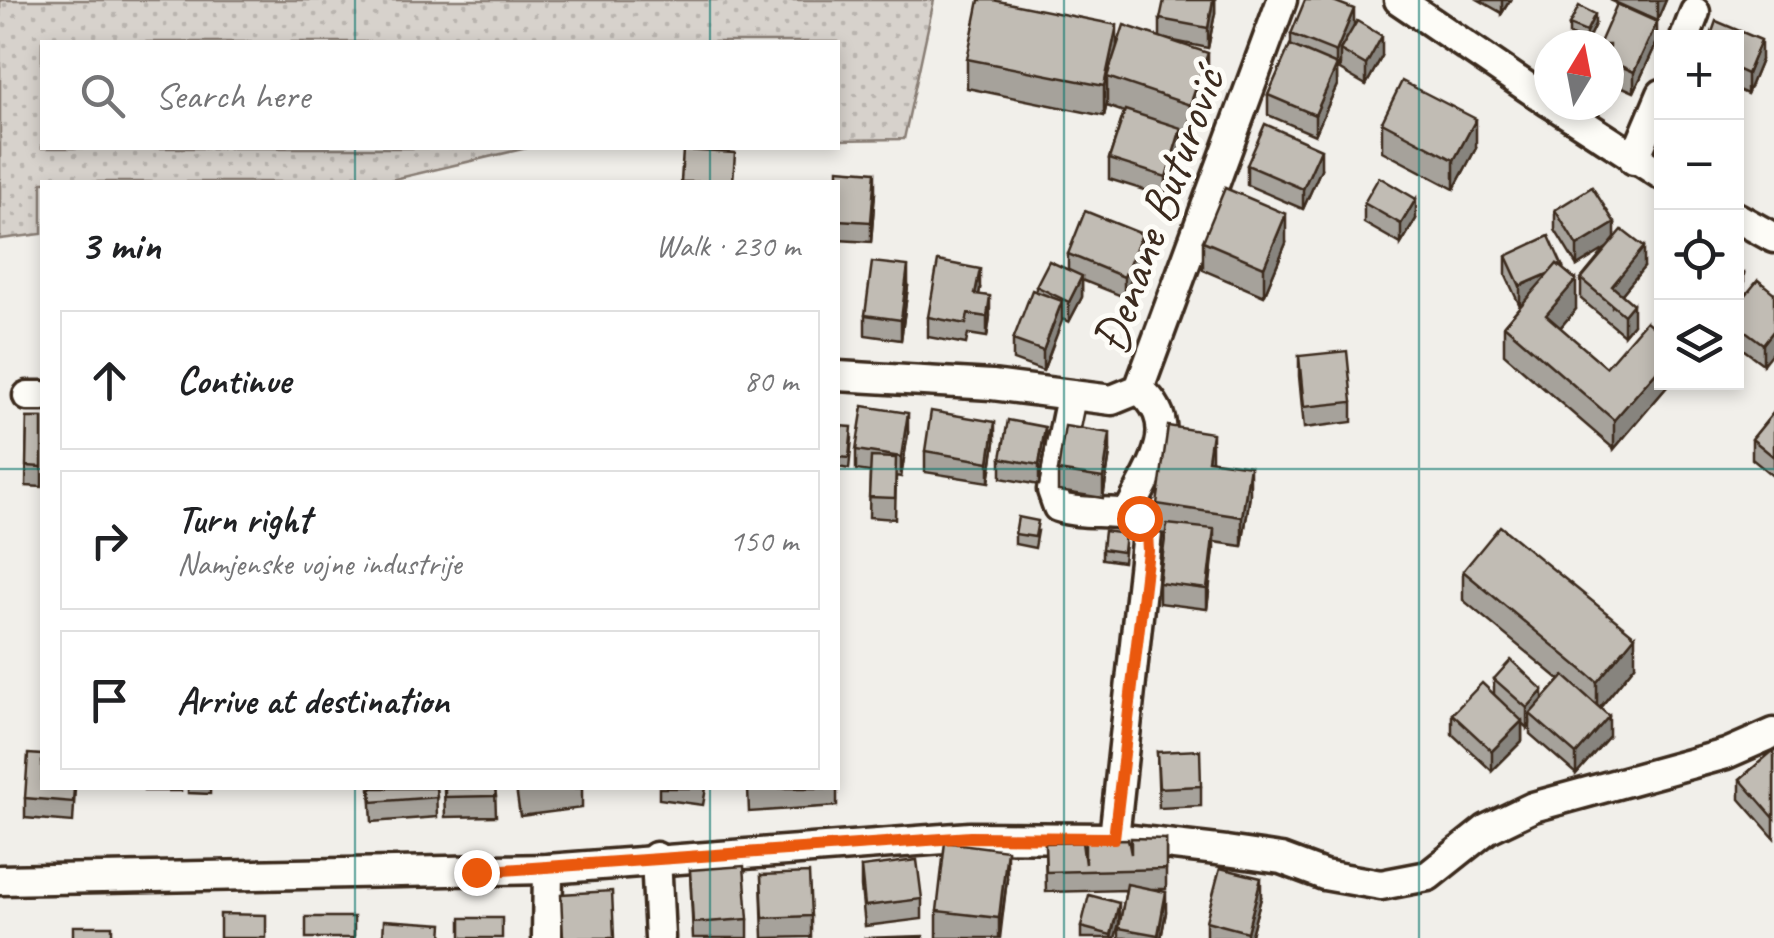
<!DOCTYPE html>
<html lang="en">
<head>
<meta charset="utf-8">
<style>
  body { margin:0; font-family:Caveat,sans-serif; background:#f6f6f6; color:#202124 }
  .controls { position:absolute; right:30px; top:30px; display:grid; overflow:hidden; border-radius:0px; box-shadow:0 5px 15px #0003 }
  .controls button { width:90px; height:90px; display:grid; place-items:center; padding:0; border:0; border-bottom:2px solid #e0e0e0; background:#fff; color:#202124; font:50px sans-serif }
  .compass { position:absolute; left:1534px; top:30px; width:90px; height:90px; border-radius:50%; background:#fff; box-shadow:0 5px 15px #0003; rotate:10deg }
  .stop { position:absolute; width:30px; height:30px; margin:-22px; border:8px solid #ea580c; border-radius:50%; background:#fff }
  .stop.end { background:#ea580c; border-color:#fff; box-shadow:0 2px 10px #0008 }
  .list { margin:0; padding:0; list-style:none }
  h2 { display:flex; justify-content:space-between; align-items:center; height:130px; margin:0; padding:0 40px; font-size:42px }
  h2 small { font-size:32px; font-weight:400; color:#757577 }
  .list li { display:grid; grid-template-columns:65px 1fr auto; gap:30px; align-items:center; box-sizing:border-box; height:140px; margin:0 20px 20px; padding:0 20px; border:2px solid #e0e0e0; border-radius:0px }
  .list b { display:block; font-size:38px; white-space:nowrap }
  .list p { margin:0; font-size:32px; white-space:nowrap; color:#757577 }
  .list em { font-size:32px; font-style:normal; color:#757577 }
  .icon { flex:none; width:55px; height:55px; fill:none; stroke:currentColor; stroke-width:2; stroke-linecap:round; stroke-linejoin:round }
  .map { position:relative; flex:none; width:1774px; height:938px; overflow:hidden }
  .search { position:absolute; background:#fff; box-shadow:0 5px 15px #0003; left:40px; top:40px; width:800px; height:110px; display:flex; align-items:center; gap:25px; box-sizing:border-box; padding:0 35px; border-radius:0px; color:#757577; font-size:38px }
  .panel { position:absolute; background:#fff; box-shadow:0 5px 15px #0003; left:40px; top:180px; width:800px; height:610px; border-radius:0px }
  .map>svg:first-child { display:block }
</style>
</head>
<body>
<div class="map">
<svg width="1774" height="938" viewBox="0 0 1774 938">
  <defs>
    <pattern id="grass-dots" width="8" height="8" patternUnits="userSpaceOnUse" patternTransform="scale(2.5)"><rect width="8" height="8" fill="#d7d2cc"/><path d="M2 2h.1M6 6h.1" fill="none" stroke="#b9b4af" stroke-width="1.8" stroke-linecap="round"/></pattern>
  </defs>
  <rect width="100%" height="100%" fill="#f1efea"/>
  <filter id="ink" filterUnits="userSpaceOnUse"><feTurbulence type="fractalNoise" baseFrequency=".01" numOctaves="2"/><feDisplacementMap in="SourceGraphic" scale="20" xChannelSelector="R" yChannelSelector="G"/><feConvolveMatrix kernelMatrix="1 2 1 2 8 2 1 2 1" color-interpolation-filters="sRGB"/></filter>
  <g filter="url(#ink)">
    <path fill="url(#grass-dots)" stroke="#897e75" stroke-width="2.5" d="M0 0H934L904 139 838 140V42H42V148H527L382 182H42V234L0 239Z"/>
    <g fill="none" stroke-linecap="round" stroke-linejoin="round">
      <g stroke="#3b2a1e" stroke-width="35">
        <g id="street">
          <path d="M1399 0 1549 102"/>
          <path d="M1685 38 1695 12"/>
          <path d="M1554 105 1662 175"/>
          <path d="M1634 160 1662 94"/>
          <path d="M1736 217 1774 238"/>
          <path d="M838 376 992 385 1112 400 1139 389 1282 0"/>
          <path d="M28 396H42"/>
          <path d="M1071 397 1052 490 1058 507C1084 516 1113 508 1139 518L1147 533 1114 838"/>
          <path d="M1128 514C1148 470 1186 427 1139 389"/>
          <path d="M656 857 660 938"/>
          <path d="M0 880 548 869 970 837 1114 838 1226 851 1281 859 1324 875 1381 885 1428 876 1487 829 1533 807 1726 754 1774 733"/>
          <path d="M547 938 548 869"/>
        </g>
      </g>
      <use href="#street" stroke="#fdfcf7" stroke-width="28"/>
    </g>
    <g fill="#a6a29b" stroke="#3b2a1e" stroke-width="2.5">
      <path d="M1215 0V13L1208 48 1169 40 1208 82 1190 135 1181 132V148L1166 197 1109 179V159L1124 112 1107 106V103L1104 116 967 88V59L1117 48 1160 37V19Z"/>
      <path d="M1479 0H1510L1502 13Z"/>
      <path d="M1610 0H1666L1657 21Z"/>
      <path d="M1595 24 1586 43 1569 35V25Z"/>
      <path d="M1291 34 1382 56 1366 85 1340 70V62L1337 70V85L1315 135 1268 115V95L1291 45Z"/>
      <path d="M1736 38 1761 60 1747 94 1736 89Z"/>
      <path d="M1657 42 1634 92 1609 81V45Z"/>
      <path d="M1382 122 1476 148 1454 189 1382 151Z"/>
      <path d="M1247 165 1321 169 1303 209 1247 185Z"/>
      <path d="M837 182 875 192 871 242 838 240Z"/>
      <path d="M1364 203 1416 219 1401 244 1364 223Z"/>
      <path d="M1555 210 1615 238 1644 267 1622 294 1633 324 1624 335 1581 299V279L1607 247 1577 266 1555 230Z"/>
      <path d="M1203 241 1286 243 1264 296 1203 270Z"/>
      <path d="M1068 254H1142L1124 297 1082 280V297L1069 322 1062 319 1043 371 1013 360V340L1036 291V286L1068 270Z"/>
      <path d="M1506 256 1563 269 1576 309 1560 328 1606 367 1662 382H1671L1614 449 1504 354V325L1520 306 1506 276Z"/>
      <path d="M908 286 901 340 865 335V315Z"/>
      <path d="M980 289 979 294 990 316 987 337 968 334 966 344 928 337V317Z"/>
      <path d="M1774 293 1763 364 1736 344V307Z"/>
      <path d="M1299 356 1352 402V422L1304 428 1299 376Z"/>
      <path d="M1774 412V477L1752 459V439Z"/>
      <path d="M27 418H42V487L26 486Z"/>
      <path d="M838 426 852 438 849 469 838 467Z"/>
      <path d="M908 433 901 477 896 476 895 519 869 517 870 472 856 470V450Z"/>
      <path d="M995 442 989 482 925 472V451Z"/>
      <path d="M1045 447 1039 485 1001 478V458Z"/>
      <path d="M1110 453 1103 498 1058 491V471Z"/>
      <path d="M1212 460 1250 495 1242 546 1214 542 1207 609 1159 603V583L1166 534 1157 533V504Z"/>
      <path d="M1038 531 1035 548 1015 544V534Z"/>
      <path d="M1125 544 1123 562 1102 559V549Z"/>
      <path d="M1463 571 1635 665 1600 708 1609 736 1576 774 1530 734V724L1527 728 1522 723V741L1492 771 1452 734V714L1494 694V679L1543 699 1560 680 1463 600Z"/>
      <path d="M1774 750V838L1740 799V779Z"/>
      <path d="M1157 752 1201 786V806L1159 808Z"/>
      <path d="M75 788 73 822 25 818V798Z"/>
      <rect x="144" y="788" width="37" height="3"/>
      <path d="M188 788H210V794L188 793Z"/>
      <path d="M370 788H436L437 817 372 822Z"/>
      <path d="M444 788H495L496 816 445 817Z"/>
      <path d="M516 788H582V808L520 816Z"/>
      <path d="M659 788H706L703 805 659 799Z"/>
      <path d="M748 788H837V806L749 812Z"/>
      <path d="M1166 839V889H1154L1166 912 1161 938H1119V928L1126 890 1046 892 1045 843 1085 863 1131 854Z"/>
      <path d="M861 867 922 899V919L865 926 861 887Z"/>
      <path d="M690 870 748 919V938H693Z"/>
      <path d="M761 875 811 916V937L763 938Z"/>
      <path d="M1007 879 1000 938H937V911Z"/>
      <path d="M1261 898 1250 938H1206V921Z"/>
      <path d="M1119 923 1115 938H1081V927Z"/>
    </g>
    <g fill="#87847e" stroke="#3b2a1e" stroke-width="2.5">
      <path d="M1213 0H1215V13L1208 48V28Z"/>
      <path d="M1502 0H1510L1502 13Z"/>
      <path d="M1666 0 1657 21V1Z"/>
      <path d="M1354 9V30L1340 50V62L1337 70V85L1315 135V115L1336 67V52Z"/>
      <path d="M1595 14V24L1586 43V32Z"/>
      <path d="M1657 22V42L1634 92V72Z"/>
      <path d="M1117 25V54L1107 77V103L1104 116V86Z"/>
      <path d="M1382 36V56L1366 85V65Z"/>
      <path d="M1761 40V60L1747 94V74Z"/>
      <path d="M1208 53V82L1190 135V105Z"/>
      <path d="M1476 119V148L1454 189V160Z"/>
      <path d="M1181 128V148L1166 197V177Z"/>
      <path d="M1321 149V169L1303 209V189Z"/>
      <path d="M875 172V192L871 242V222Z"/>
      <path d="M1416 199V219L1401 244V224Z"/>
      <path d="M1286 214V243L1264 296V267Z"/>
      <path d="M1615 223V243L1577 266V246Z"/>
      <path d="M1142 234V254L1124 297V277Z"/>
      <path d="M1644 247V267L1612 306V286Z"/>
      <path d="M908 266V286L901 340V320Z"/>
      <path d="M1563 267V287L1520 306V286Z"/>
      <path d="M980 269V289L975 314V294Z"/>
      <path d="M1744 273V293L1736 301V281Z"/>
      <path d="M1082 276V297L1069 322V302Z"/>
      <path d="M1576 280V309L1546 344V315Z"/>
      <path d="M990 296V316L987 337V317Z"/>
      <path d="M1062 301V321L1043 371V351Z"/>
      <path d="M1633 304V324L1624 335V315Z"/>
      <path d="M1774 330V350L1763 364V344Z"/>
      <path d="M1662 365V382H1671L1614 449V420Z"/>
      <path d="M908 413V433L901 477V457Z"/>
      <path d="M995 422V442L989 482V462Z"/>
      <path d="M1045 427V447L1039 485V465Z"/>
      <path d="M1110 433V453L1103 498V478Z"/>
      <path d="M1212 433V462L1208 460Z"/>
      <path d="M1250 466V495L1242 546V517Z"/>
      <path d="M1214 529V550L1207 609V589Z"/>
      <path d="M1635 636V665L1597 711V682Z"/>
      <path d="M1543 690V710L1530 714V724L1527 728V708Z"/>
      <path d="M1609 716V736L1576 774V754Z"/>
      <path d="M1522 721V741L1492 771V751Z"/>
      <path d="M1007 850V879L999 938V918Z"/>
      <path d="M1261 878V898L1250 938H1247V932Z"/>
      <path d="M1166 892V912L1161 938H1158Z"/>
      <path d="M1119 903V923L1115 938H1111Z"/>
    </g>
    <g fill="#c1bcb4" stroke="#3b2a1e" stroke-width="2.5">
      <path d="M979 0H993L1117 25 1104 86 967 59Z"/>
      <path d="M1164 0H1213L1208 28 1160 19Z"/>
      <path d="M1305 0H1331L1354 9 1336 52 1291 34Z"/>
      <path d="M1617 4 1657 22 1634 72 1609 61V45H1599Z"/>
      <path d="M1579 6 1595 14 1586 32 1569 25Z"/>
      <path d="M1357 21 1382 36 1366 65 1340 50Z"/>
      <path d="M1716 21 1761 40 1747 74 1736 69V38H1710Z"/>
      <path d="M1124 25 1208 53 1190 105 1107 77Z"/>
      <path d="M1290 45 1337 65 1315 115 1268 95Z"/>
      <path d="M1402 81 1476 119 1454 160 1382 122Z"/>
      <path d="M1125 110 1181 128 1166 177 1109 159Z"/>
      <path d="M1265 124 1321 149 1303 189 1247 165Z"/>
      <path d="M683 150 735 153 733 182H681Z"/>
      <path d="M838 169 875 172 871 222 838 220Z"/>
      <path d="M1379 177 1416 199 1401 224 1364 203Z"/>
      <path d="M1592 187 1615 223 1577 246 1555 210Z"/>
      <path d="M1225 188 1286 214 1264 267 1203 241Z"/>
      <path d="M1085 211 1142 234 1124 277 1068 254Z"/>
      <path d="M1622 230 1644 247 1612 286 1633 304 1624 315 1581 279Z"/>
      <path d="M1549 236 1563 267H1562L1557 264 1550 273 1520 286 1506 256Z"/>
      <path d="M938 261 980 269 975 294 990 296 987 317 968 314 966 324 928 317Z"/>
      <path d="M1049 261 1082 276 1069 302 1036 286Z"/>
      <path d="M872 262 908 266 901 320 865 315Z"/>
      <path d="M1557 264 1576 280 1546 315 1606 367 1646 321 1662 334V365L1614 420 1504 325Z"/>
      <path d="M1736 267 1744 273 1736 281Z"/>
      <path d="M1758 280 1774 293V330L1763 344 1736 324V307Z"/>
      <path d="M1032 290 1062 301 1043 351 1013 340Z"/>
      <path d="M1347 351 1352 402 1304 407 1299 356Z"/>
      <path d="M863 406 908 413 901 457 856 450Z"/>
      <path d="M931 411 995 422 989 462 925 451Z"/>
      <path d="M1774 412V457L1752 439Z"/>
      <path d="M27 418H42V467L26 466Z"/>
      <path d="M1008 420 1045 427 1039 465 1001 458Z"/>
      <path d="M838 426 852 427 849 458 838 457Z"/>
      <path d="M1065 426 1110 433 1103 478 1058 471Z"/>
      <path d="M1168 426 1212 433 1208 460 1250 466 1242 517 1157 504Z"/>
      <path d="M871 457 896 458 895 498 869 497Z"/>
      <path d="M1018 517 1038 521 1035 537 1015 534Z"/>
      <path d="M1167 524 1214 529 1207 589 1159 583Z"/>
      <path d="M1500 526 1635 636 1597 682 1463 571Z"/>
      <path d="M1104 531 1125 534 1123 552 1102 549Z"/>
      <path d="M1511 660 1543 690 1527 708 1494 679Z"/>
      <path d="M1564 676 1609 716 1576 754 1530 714Z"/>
      <path d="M1482 683 1522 721 1492 751 1452 714Z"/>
      <path d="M1200 750 1201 786 1159 788 1157 752Z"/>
      <path d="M1774 750V818L1740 779Z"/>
      <path d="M28 754 42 755V788H74L73 802 25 798Z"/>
      <path d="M371 788H436L437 797 372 802Z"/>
      <path d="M445 788H495L496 796 445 797Z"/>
      <path d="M1131 838 1166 839V869L1046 872 1045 843 1082 842 1085 864V840L1128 839 1131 854Z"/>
      <path d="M945 842 1007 850 999 918 937 911Z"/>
      <path d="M917 860 922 899 865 906 861 867Z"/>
      <path d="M744 866 748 919 693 923 690 870Z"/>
      <path d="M1220 868 1261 878 1247 932 1206 921Z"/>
      <path d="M809 873 811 916 763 918 761 875Z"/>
      <path d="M1127 884 1166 892 1158 935 1119 928Z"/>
      <path d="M612 891 614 938H563L561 894Z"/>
      <path d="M1089 895 1119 903 1111 935 1081 927Z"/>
      <path d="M220 914 266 915V938H220Z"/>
      <rect x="306" y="917" width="48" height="21"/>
      <rect x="461" y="918" width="41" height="20"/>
      <path d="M384 920 443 924 442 938H383Z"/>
      <rect x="73" y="926" width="39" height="12"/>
      <path d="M923 936V938H863Z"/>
    </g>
  </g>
  <g fill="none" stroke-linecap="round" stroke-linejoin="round" filter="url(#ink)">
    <path stroke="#ea580c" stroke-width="12" d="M476 872 970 837 1114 838 1148 551 1147 533 1139 518"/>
  </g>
  <path fill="none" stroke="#0f766e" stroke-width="2.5" stroke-opacity="0.55" d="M355 0V42M710 0V42M1064 0V938M1419 0V938M355 148V182M710 148V182M0 469H42M838 469H1774M355 788V938M710 788V938"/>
  <g text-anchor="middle" stroke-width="10" stroke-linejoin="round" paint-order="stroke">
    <g font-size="50" fill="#3b2a1e" stroke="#fdfcf7">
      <text transform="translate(1157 210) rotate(-70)" y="18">Đenane Buturović</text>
    </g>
  </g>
</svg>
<div class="controls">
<button>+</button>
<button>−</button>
<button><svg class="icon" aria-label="locate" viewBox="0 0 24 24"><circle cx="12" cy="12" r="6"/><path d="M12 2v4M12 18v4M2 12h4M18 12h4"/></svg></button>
<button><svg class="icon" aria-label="layers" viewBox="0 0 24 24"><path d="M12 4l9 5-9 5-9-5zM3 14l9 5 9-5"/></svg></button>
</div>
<svg class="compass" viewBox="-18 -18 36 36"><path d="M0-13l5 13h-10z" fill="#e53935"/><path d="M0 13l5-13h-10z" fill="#757577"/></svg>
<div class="stop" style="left:1139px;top:518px"></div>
<div class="stop end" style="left:476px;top:872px"></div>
<div class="search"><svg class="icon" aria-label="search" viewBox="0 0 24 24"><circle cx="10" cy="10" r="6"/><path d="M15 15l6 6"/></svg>Search here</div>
<section class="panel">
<h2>3 min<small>Walk · 230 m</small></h2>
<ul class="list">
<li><svg class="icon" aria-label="ahead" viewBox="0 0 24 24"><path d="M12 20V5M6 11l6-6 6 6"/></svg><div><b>Continue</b></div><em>80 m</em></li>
<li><svg class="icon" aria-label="right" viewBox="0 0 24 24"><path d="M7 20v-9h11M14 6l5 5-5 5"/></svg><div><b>Turn right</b><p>Namjenske vojne industrije</p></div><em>150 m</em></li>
<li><svg class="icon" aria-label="arrive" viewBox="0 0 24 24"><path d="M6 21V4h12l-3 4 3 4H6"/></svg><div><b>Arrive at destination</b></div></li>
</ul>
</section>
</div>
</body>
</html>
